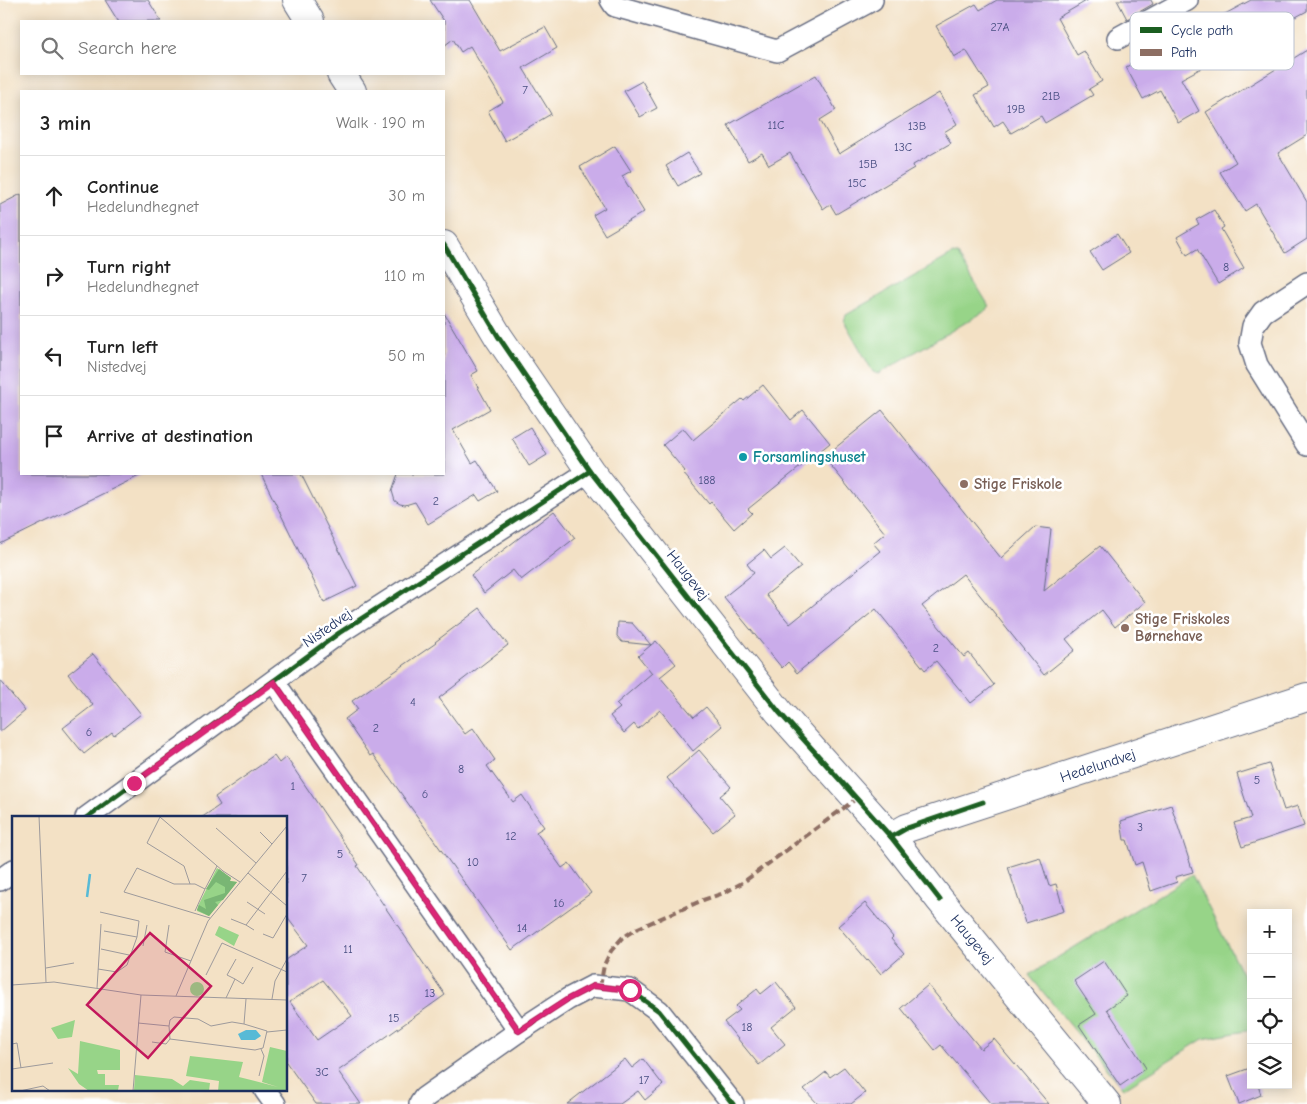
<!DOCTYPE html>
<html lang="en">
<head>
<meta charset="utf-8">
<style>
  body { margin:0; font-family:"Comic Neue",sans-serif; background:#f6f6f6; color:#222 }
  .controls { position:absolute; right:15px; bottom:15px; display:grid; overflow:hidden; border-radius:0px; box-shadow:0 2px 12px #0003 }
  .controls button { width:45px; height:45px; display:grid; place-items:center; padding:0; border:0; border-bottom:1px solid #e0e0e0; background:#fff; color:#222; font:25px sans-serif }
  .stop { position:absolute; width:15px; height:15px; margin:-11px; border:4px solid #db2777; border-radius:50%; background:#fff }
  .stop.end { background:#db2777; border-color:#fff; box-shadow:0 1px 5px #0008 }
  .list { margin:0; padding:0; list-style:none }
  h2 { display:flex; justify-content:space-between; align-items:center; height:65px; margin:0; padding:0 20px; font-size:21px }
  h2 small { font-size:16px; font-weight:400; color:#767676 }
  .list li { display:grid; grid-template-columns:32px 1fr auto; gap:15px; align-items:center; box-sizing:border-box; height:80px; padding:0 20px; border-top:1px solid #e0e0e0 }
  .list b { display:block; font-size:19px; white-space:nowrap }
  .list p { margin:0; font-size:16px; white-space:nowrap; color:#767676 }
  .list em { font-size:16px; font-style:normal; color:#767676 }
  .icon { flex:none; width:28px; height:28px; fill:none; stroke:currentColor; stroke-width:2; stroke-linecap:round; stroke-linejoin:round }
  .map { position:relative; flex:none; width:1307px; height:1104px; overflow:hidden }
  .search { position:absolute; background:#fff; box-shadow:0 2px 12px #0003; left:20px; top:20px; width:425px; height:55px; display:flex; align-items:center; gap:12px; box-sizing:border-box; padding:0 18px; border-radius:0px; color:#767676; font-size:19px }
  .panel { position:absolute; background:#fff; box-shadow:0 2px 12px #0003; left:20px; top:90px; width:425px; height:385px; border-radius:0px }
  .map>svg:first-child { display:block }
</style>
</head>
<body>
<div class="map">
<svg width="1307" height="1104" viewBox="0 0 1307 1104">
  <rect width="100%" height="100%" fill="#fff"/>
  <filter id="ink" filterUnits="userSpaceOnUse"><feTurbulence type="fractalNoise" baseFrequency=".02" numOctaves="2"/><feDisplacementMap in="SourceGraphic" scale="10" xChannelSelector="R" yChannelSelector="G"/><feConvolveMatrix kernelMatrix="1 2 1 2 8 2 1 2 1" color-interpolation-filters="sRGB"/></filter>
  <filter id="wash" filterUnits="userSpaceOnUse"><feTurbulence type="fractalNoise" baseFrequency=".0096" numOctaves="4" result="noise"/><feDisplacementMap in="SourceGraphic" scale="20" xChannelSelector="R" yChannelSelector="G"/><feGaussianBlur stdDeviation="1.12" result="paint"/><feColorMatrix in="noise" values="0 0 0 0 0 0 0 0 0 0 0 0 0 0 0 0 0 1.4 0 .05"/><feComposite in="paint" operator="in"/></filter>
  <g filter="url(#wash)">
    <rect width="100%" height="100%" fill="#f3e1c5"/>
    <g fill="#97d488" stroke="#598273">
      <path d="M953 254 958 255 989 306 987 310 878 374 873 372 844 321 846 315Z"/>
      <path d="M1192 875 1251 991V1030L1203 1039 1123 1089 1029 975Z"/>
    </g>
    <g id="blocks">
      <g fill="#caacea" fill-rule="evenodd">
        <path d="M105 0H148L161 21H118Z"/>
        <path d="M430 0H470L500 51 545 27 557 48 523 68 551 114 505 141 488 111 503 102 470 46 461 52 453 39 444 46V21Z"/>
        <path d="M997 0H1088L1057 18 1077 55 1084 51 1102 81 1089 89 1093 95 1045 123 1041 116 1011 133 1003 121 994 127 975 95 989 87 966 50 954 57 936 26 976 4 980 10Z"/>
        <path d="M1117 0H1151L1153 4 1127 19Z"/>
        <path d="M1251 0H1307V11L1181 79 1199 111 1178 123 1160 90 1143 99 1126 67 1147 56 1139 41 1165 26 1173 42Z"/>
        <path d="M1307 50V135L1278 153 1307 202V239L1285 253 1256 204 1245 211 1220 172 1236 162 1206 112Z"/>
        <path d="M816 75 836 110 820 120 839 154 939 93 957 124 944 132 951 143 913 165 914 168 836 214 830 204 823 209 790 153 769 165 762 153 748 161 728 125Z"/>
        <path d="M642 81 657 108 640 117 624 91Z"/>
        <path d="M615 146 631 171 622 176 644 212 605 235 593 215 605 208 580 167Z"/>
        <path d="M687 153 700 173 678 186 666 166Z"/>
        <path d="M21 194V474H143L0 544V205Z"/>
        <path d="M1214 210 1224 227 1221 229 1244 268 1218 284 1197 249 1187 255 1177 237 1199 224 1196 220Z"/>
        <path d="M1117 234 1129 253 1102 270 1090 252Z"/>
        <path d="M444 313 478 371 471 375 490 409 453 430 472 463 477 460 497 491 480 501 476 495 428 524 415 502 405 505 400 504 395 501 392 491 398 474H444Z"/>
        <path d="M763 385 791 420 803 410 830 443 748 509 752 513 734 529 711 502 709 504 683 473 685 471 663 445 683 428 693 440 742 399 744 401Z"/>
        <path d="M882 410 1001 558 1035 527 1051 529 1044 591 1100 546 1145 602 1115 627 1102 610 1066 639 1075 650 1044 675 963 574 922 606 964 657 969 653 994 685 971 703 936 661 925 670 876 609 797 673 788 662 782 668 724 597 754 573 747 564 764 550 771 559 785 548 801 567 766 595 790 624 880 551 873 543 885 533 824 457Z"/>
        <path d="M530 427 547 455 529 466 512 438Z"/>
        <path d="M261 474H301L357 586 324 602Z"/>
        <path d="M554 511 575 538 521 580 513 570 484 593 471 575Z"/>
        <path d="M480 608 508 645 439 698 465 734 473 728 495 760 487 766 513 802 522 795 544 827 536 832 562 868 569 863 591 893 512 950 373 754 370 756 345 719 358 709 352 701 436 643 435 642Z"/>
        <path d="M618 622 632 623 651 645 656 641 676 664 660 677 694 717 706 707 722 726 693 751 660 710 638 729 634 724 624 733 610 716 620 708 616 704 652 673 638 656 651 645 622 642 617 636Z"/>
        <path d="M93 654 141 714 114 735 112 732 84 754 63 728 93 705 68 674Z"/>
        <path d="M0 680 25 711 0 732Z"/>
        <path d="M699 750 731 787 720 796 735 814 713 832 667 778Z"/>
        <path d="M274 756 279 763 286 757 359 865 357 866 445 995 338 1071 361 1104H316L286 1062V960L308 945 286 916V818H201L220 805 215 797ZM323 980 352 1016 317 1040 290 1002Z"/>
        <path d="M1269 764 1284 810 1298 806 1304 826 1242 847 1234 823 1251 818 1237 774Z"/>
        <path d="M1171 805 1193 872 1175 877 1177 882 1151 891 1142 862 1135 865 1127 840H1124L1121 821Z"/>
        <path d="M1040 857 1049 886 1056 884 1064 911 1026 923 1008 867Z"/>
        <path d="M865 903 893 937 891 939 904 954 881 974 868 959 867 960 838 926Z"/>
        <path d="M1104 961 1127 996 1107 1009 1146 1068 1120 1086 1079 1025 1096 1014 1074 981Z"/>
        <path d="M776 982 796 1007 771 1027 785 1044 759 1065 724 1022 740 1010 736 1006 757 989 761 994Z"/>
        <path d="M928 985 981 1049 994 1039 1049 1104H991L941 1045 935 1050 901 1008Z"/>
        <path d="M625 1059 632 1068 643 1059 663 1085 645 1100 638 1091 620 1104H567Z"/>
        <path d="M844 1067 865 1093 851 1104H818L804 1089 826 1072 830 1077Z"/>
        <path d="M1250 1068 1251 1085H1258L1261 1095 1239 1104 1228 1076Z"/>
      </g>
    </g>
  </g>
  <g filter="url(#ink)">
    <use href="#blocks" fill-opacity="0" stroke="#676d82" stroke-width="1"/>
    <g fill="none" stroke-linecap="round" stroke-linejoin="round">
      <g stroke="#676d82" stroke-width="24">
        <g id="street">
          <path d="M611 0 615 6 777 51 872 0"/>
          <path d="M1118 38 1187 0"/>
          <path d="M1307 283 1263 312 1253 326 1250 343 1257 365 1307 445"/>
          <path d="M274 682 519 1031 568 999 593 986 630 990 659 1011 733 1104"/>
          <path d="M86 818 339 633 590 471"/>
          <path d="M0 880 14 870"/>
          <path d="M265 1090 275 1104"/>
          <path d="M420 1104 424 1098 519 1031"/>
        </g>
      </g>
      <g stroke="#676d82" stroke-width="30">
        <g id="secondary">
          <path d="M297 0 310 21"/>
          <path d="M341 74 352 91"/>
          <path id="s1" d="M444 245 498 336 590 471 779 712 891 837 940 900 1107 1104"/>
          <path id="s2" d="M891 837 907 828 1307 697"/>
        </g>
      </g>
      <use href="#street" stroke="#fff" stroke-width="21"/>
      <use href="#secondary" stroke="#fff" stroke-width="28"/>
      <path stroke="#8d6e63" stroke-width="4" stroke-dasharray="8 4" stroke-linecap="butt" d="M600 987 604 965 611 951 622 938 636 929 703 900 724 893 742 883 856 799"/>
      <g stroke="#fff" stroke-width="8">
        <g id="cycleway">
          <path d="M444 245 498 336 590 471 779 712 891 837 940 900"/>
          <path d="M274 682 519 1031 568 999 593 986 630 990 659 1011 733 1104"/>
          <path d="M86 818 339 633 590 471"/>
          <path d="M891 837 907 828 983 802"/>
        </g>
      </g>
      <use href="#cycleway" stroke="#1b5e20" stroke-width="5"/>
    </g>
  </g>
  <g fill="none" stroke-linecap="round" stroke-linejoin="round" filter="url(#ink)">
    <path stroke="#db2777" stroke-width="6" d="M134 783 274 682 519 1031 568 999 593 986 630 990"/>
  </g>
  <circle fill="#0f9aa8" stroke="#fff" stroke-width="2" cx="743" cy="457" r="5"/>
  <g fill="#8d6e63" stroke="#fff" stroke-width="2">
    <circle cx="964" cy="484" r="5"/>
    <circle cx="1125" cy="628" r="5"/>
  </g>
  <g text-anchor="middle" stroke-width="5" stroke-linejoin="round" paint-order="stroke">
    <g font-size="12" fill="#474e81">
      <text x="1000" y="31">27A</text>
      <text x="525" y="94">7</text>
      <text x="1051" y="100">21B</text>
      <text x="1016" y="113">19B</text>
      <text x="776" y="129">11C</text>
      <text x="917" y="130">13B</text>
      <text x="903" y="151">13C</text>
      <text x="868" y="168">15B</text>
      <text x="857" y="187">15C</text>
      <text x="1226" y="271">8</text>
      <text x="707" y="484">188</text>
      <text x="436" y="505">2</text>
      <text x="936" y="652">2</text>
      <text x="413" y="706">4</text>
      <text x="376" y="732">2</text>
      <text x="89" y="736">6</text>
      <text x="461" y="773">8</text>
      <text x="1257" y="784">5</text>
      <text x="293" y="790">1</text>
      <text x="425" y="798">6</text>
      <text x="1140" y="831">3</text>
      <text x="511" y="840">12</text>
      <text x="340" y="858">5</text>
      <text x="473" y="866">10</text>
      <text x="304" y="882">7</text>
      <text x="559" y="907">16</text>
      <text x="522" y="932">14</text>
      <text x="348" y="953">11</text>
      <text x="430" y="997">13</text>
      <text x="394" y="1022">15</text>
      <text x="747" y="1031">18</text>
      <text x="322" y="1076">3C</text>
      <text x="644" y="1084">17</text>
    </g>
    <g font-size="15" font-weight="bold" fill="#0d838f" stroke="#fff" text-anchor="start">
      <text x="753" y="462">Forsamlingshuset</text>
    </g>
    <g font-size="15" font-weight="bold" fill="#785e54" stroke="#fff" text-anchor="start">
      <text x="974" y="489">Stige Friskole</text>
      <text x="1135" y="624">Stige Friskoles<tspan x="1135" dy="17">Børnehave</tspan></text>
    </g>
    <g font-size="15" fill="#1b2f5e" stroke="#fff">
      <text transform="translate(688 575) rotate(52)" y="5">Haugevej</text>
      <text transform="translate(327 628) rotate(-35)" y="5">Nistedvej</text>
      <text dy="5" stroke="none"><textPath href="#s2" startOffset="219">Hedelundvej</textPath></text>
      <text dy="5" stroke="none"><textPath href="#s1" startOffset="874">Haugevej</textPath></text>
    </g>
  </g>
  <g transform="translate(12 816)">
    <rect width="275" height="275" fill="#f3e1c5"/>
    <path d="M205 52 219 62 218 65 225 66 197 100 185 95 186 90ZM207 110 227 119 222 130 203 119ZM178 173a7 7 0 1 1 14 0a7 7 0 1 1-14 0ZM63 204 60 221 46 223 39 212ZM68 225 108 234V254H85L86 258H93V269H107L106 274 77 275 67 268 56 252 66 258ZM258 231 275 235V275H206L207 265 174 260 178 240 231 246 227 261 266 271 250 266ZM123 259 160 263 171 270 178 264 198 267 197 275 122 274Z" fill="#97d488"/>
    <path d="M207 53 219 62 218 65 225 66 211 84 203 86 206 89 197 100 185 94 187 89 194 93 192 84 213 77V71L204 66 197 74 194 73Z" fill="#79b674"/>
    <path d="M234 214H244L249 220 243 224H229L226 218Z" fill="#57bad6"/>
    <path fill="none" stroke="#57bad6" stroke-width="2.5" d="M75 81 78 58"/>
    <path fill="none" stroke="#9d9a9c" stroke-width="1" d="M27 0 34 166M204 12 244 47M248 16 260 28M236 57 275 90M178 68 172 50 135 27 148 1 211 55 228 66M193 73 205 50M235 86 253 98M183 95 193 73 183 68H162L125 52 112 76 198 102M88 96 127 105 125 121M219 103 234 109M157 109 153 136 179 145M242 114 234 109 275 55M251 118 261 122 275 98M131 130 135 109M89 133 117 139M34 152 62 147M86 153 105 156 115 149 125 121 92 115M194 159 210 127 275 156M223 163 215 159 224 143M0 169 42 166 129 179 275 184M85 172 89 108M164 180 196 105 275 10M214 182 223 163 231 168 241 151M260 183 263 165 275 143M126 207 157 210 158 204 162 201 186 203 199 210 220 206 232 208 234 183M157 210 158 223 243 234 251 232 255 215 232 208M255 216 275 214M140 226 154 228 158 223M0 228 5 227 9 252M0 253 41 247M247 260 252 240 249 233M8 275 31 270 38 275M121 275 129 179"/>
    <path fill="#c2185b" fill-opacity="0.15" stroke="#c2185b" stroke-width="2.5" d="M138 117 199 170 136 242 75 189Z"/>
    <rect width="275" height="275" fill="none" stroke="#1b2f5e" stroke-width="2.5"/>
  </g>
  <rect x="1130" y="12" width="164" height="58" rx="8" fill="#fff" stroke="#bbc1cf" stroke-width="1"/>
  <rect x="1140" y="27" width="22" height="6" fill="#1b5e20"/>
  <rect x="1140" y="49" width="22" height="7" fill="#8d6e63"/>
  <g font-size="14" fill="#1b2f5e">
    <text x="1171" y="35">Cycle path</text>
    <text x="1171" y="57">Path</text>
  </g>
</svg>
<div class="controls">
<button>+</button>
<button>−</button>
<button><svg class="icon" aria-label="locate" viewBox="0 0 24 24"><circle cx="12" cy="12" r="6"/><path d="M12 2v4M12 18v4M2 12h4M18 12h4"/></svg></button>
<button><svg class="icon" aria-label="layers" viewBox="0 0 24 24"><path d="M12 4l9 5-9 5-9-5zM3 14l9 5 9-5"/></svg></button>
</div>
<div class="stop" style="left:630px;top:990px"></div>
<div class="stop end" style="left:134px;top:783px"></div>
<div class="search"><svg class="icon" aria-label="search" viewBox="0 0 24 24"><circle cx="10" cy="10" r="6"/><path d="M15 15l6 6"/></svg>Search here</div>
<section class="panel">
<h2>3 min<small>Walk · 190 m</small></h2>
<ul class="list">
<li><svg class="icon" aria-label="ahead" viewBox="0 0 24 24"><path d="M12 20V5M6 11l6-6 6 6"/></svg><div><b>Continue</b><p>Hedelundhegnet</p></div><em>30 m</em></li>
<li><svg class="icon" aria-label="right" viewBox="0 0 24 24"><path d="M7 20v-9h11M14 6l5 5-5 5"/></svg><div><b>Turn right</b><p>Hedelundhegnet</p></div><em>110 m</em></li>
<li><svg class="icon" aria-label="left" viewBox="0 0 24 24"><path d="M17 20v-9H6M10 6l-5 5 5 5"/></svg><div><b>Turn left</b><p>Nistedvej</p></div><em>50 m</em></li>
<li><svg class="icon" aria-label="arrive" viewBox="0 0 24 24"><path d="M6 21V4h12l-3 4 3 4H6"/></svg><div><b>Arrive at destination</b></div></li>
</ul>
</section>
</div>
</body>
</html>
